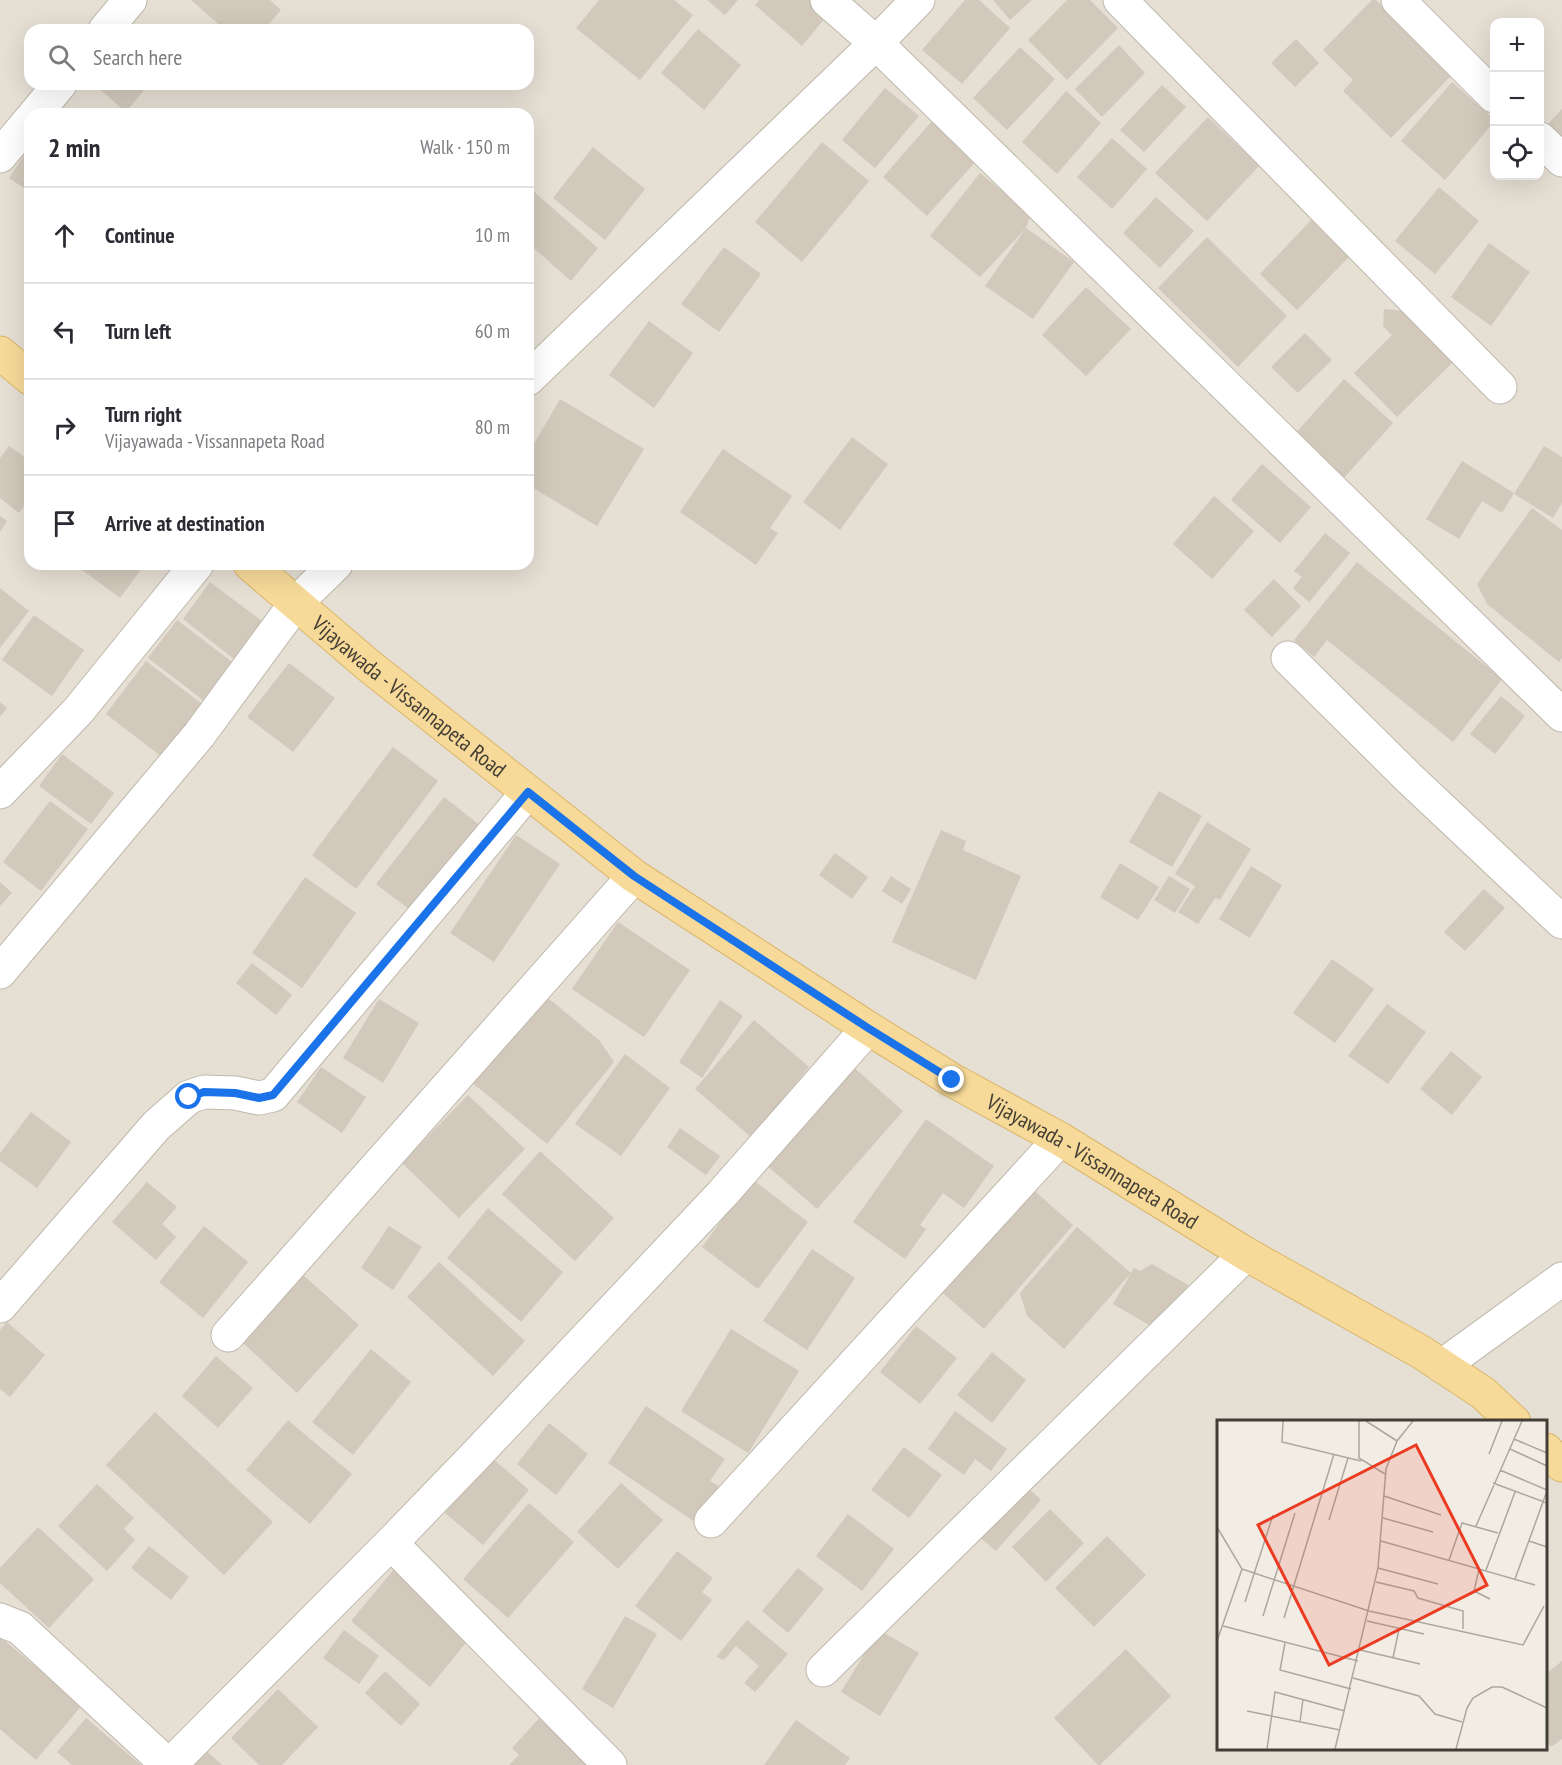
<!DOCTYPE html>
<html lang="en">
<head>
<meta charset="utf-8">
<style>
  body { margin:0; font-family:"PT Sans Narrow",sans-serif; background:#f7f7f7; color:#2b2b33 }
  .controls { position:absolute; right:18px; top:18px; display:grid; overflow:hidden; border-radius:12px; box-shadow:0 6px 24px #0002 }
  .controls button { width:54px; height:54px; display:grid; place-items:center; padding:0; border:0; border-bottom:2px solid #e1e1e2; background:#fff; color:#2b2b33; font:30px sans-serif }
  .stop { position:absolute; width:18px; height:18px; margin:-14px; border:4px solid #1a73e8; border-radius:50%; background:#fff }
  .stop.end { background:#1a73e8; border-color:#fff; box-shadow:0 2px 6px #0008 }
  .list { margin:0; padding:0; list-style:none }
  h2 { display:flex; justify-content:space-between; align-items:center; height:78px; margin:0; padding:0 24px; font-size:26px }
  h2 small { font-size:20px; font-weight:400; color:#7c7c81 }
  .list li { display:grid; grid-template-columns:39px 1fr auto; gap:18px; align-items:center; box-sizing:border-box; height:96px; padding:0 24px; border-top:2px solid #e1e1e2 }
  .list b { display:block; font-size:22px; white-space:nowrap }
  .list p { margin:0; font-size:20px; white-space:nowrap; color:#7c7c81 }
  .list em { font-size:20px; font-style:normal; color:#7c7c81 }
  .icon { flex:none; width:33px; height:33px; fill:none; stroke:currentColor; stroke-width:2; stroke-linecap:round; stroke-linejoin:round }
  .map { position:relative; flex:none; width:1562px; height:1765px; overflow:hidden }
  .search { position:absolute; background:#fff; box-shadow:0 6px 24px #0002; left:24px; top:24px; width:510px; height:66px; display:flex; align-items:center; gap:15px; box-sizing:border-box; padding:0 21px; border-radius:18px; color:#7c7c81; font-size:22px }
  .panel { position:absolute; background:#fff; box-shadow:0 6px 24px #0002; left:24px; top:108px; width:510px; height:462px; border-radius:18px }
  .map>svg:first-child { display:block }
</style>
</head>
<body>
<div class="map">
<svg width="1562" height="1765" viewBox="0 0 1562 1765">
  <rect width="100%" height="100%" fill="#f1ede5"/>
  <path fill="#e5dfd4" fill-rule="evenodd" d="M0 0H1562V1765H0ZM1494 22H1540V176H1494ZM30 30H528V84H30ZM30 114H528V564H30ZM1218 1422H1546V1748H1218Z"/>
  <g fill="#d2c9bc">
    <path d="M191 0H270L281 10 264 30H225Z"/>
    <path d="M599 0H674L693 15 640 80 576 28Z"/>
    <path d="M707 0H738L725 15Z"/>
    <path d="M759 0H816L830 12 802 46 755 5Z"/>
    <path d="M965 0H979L1010 28 962 84 922 50Z"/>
    <path d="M993 0H1032L1010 20Z"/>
    <path d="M1067 0H1090L1118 28 1067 80 1028 40Z"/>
    <path d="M1372 0H1376L1452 75 1391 138 1343 91 1353 80 1323 50Z"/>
    <path d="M698 29 741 65 704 110 661 73Z"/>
    <path d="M1296 39 1319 63 1295 87 1271 63Z"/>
    <path d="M1119 45 1145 73 1102 117 1075 89Z"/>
    <path d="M1020 47 1055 79 1007 130 973 98Z"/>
    <path d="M1452 82 1494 119V122L1445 180 1401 141Z"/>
    <path d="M96 84H149L126 112 95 85Z"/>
    <path d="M1162 85 1186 107 1144 152 1120 130Z"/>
    <path d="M885 88 919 116 875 168 842 140Z"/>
    <path d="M1066 91 1101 123 1057 174 1022 142Z"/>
    <path d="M1562 109V139L1547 125Z"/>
    <path d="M1208 117 1259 166 1207 221 1155 173Z"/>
    <path d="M932 121 977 160 927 216 883 177Z"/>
    <path d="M1112 138 1147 169 1112 209 1077 177Z"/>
    <path d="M822 142 869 181 802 262 755 222Z"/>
    <path d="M30 146V192L9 178Z"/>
    <path d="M593 147 645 189 605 240 553 198Z"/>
    <path d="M980 173 1031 214 1026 228 1074 262 1033 319 985 286 1026 228 980 277 930 236Z"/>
    <path d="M1439 187 1479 221 1435 274 1395 241Z"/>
    <path d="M531 189 598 248 571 281 528 243V192Z"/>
    <path d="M1156 197 1194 231 1160 268 1123 233Z"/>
    <path d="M1311 220 1349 257 1297 310 1260 274Z"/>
    <path d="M1207 237 1287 316 1238 367 1158 288Z"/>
    <path d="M1489 243 1530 272 1491 326 1451 297Z"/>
    <path d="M724 247 761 274 719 332 681 304Z"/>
    <path d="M1086 287 1131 329 1086 376 1042 335Z"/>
    <path d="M1384 309 1404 311 1454 361 1397 417 1354 373 1392 335 1383 326Z"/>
    <path d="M649 321 693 353 654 408 609 375Z"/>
    <path d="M1305 333 1332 360 1298 393 1271 367Z"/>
    <path d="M1344 379 1393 423 1343 479 1294 435Z"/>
    <path d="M560 399 644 449 597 526 528 485V454Z"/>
    <path d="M852 437 888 464 840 530 803 502Z"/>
    <path d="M9 446 30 461V498L19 513 0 498V458Z"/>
    <path d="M1544 446 1562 457V503L1553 518 1514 494Z"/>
    <path d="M723 449 792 496 770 528 778 533 756 565 680 512Z"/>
    <path d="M1462 461 1514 493 1502 513 1482 501 1459 539 1426 519Z"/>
    <path d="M1262 464 1311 507 1280 543 1231 500Z"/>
    <path d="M1214 496 1254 531 1212 579 1173 544Z"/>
    <path d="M1532 508 1562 530V658L1559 662 1487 604 1477 584Z"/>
    <path d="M0 516 7 521 0 532Z"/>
    <path d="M1325 533 1350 553 1309 602 1293 588 1302 577 1294 571Z"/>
    <path d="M1357 562 1502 679 1453 742 1327 640 1314 657 1294 640Z"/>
    <path d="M74 564H145L120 598Z"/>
    <path d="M1274 579 1301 606 1272 637 1244 610Z"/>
    <path d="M210 582 262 621 234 659 183 619Z"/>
    <path d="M0 588 29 611 0 648Z"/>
    <path d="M34 615 84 650 52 696 2 660Z"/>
    <path d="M177 620 232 662 203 700 148 658Z"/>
    <path d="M146 661 202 704 162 757 106 714Z"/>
    <path d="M289 663 335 698 293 752 247 717Z"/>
    <path d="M1501 696 1525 716 1495 754 1470 734Z"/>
    <path d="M0 702 7 708 0 717Z"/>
    <path d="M393 747 438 781 356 889 312 855Z"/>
    <path d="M62 754 114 793 91 824 39 786Z"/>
    <path d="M1159 791 1202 816 1172 867 1129 842Z"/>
    <path d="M444 797 481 826 414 913 376 884Z"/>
    <path d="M50 801 88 829 41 891 3 862Z"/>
    <path d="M1207 822 1251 849 1220 900 1215 898 1198 924 1178 912 1195 886 1175 874Z"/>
    <path d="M941 830 966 841 963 850 1021 876 976 980 892 942Z"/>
    <path d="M516 835 560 864 494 962 450 933Z"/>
    <path d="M835 853 868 877 852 899 819 875Z"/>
    <path d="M1120 863 1159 887 1138 920 1100 897Z"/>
    <path d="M1251 866 1282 885 1250 938 1219 919Z"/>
    <path d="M891 876 911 889 902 904 882 891Z"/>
    <path d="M1169 876 1190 889 1175 913 1154 900Z"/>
    <path d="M305 877 356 913 302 988 252 953Z"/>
    <path d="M0 882 12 893 0 906Z"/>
    <path d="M1484 889 1505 908 1465 951 1444 932Z"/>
    <path d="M618 922 690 970 644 1037 572 989Z"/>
    <path d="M1332 959 1374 989 1335 1043 1293 1013Z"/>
    <path d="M252 963 292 995 276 1015 236 983Z"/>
    <path d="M542 993 599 1040 614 1062 547 1144 470 1081Z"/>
    <path d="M379 999 419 1023 383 1083 343 1058Z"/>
    <path d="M720 1000 743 1016 702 1078 679 1062Z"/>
    <path d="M1387 1004 1426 1032 1388 1084 1348 1056Z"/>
    <path d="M754 1020 809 1067 751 1137 695 1089Z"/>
    <path d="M1451 1051 1482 1077 1452 1115 1420 1089Z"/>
    <path d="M625 1054 670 1088 621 1156 575 1124Z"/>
    <path d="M850 1064 903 1111 817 1209 764 1163Z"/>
    <path d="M321 1067 366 1097 342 1133 297 1102Z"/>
    <path d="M468 1095 525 1149 459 1218 402 1163Z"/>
    <path d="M31 1112 71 1142 37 1188 0 1161V1153Z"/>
    <path d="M926 1119 994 1166 964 1208 943 1193 920 1225 926 1229 905 1259 853 1222Z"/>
    <path d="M680 1128 720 1156 706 1175 667 1147Z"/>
    <path d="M540 1151 614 1218 575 1261 502 1194Z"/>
    <path d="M752 1179 808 1222 758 1289 702 1247Z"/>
    <path d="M147 1182 177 1207 162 1224 176 1237 156 1260 112 1222Z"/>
    <path d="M1027 1184 1073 1225 984 1329 937 1288Z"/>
    <path d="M488 1208 563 1272 521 1322 447 1258Z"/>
    <path d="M204 1226 248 1262 203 1318 159 1282Z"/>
    <path d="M389 1226 422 1247 393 1290 361 1268Z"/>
    <path d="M1077 1227 1131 1273 1064 1349 1027 1316 1020 1293Z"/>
    <path d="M812 1249 855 1278 807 1350 763 1321Z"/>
    <path d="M439 1262 525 1341 493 1376 407 1297Z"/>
    <path d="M1152 1264 1188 1285 1161 1332 1113 1304 1134 1268 1140 1271Z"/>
    <path d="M301 1273 359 1325 297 1393 240 1340Z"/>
    <path d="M7 1322 45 1355 10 1397 0 1389V1330Z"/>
    <path d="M916 1326 957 1358 920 1404 880 1372Z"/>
    <path d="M731 1329 799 1371 748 1453 681 1411Z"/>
    <path d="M371 1349 411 1382 353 1455 312 1422Z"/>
    <path d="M992 1352 1026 1380 992 1423 957 1395Z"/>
    <path d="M216 1356 253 1388 218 1428 182 1396Z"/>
    <path d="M646 1406 725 1459 710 1481 719 1486 695 1522 608 1463Z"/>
    <path d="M955 1411 1007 1449 991 1471 975 1459 964 1475 928 1449Z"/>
    <path d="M155 1412 273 1522 224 1575 106 1465Z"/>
    <path d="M288 1420 352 1474 310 1524 246 1470Z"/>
    <path d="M549 1423 588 1454 556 1495 517 1464Z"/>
    <path d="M904 1447 942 1475 909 1518 871 1490Z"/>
    <path d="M492 1458 529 1490 483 1545 445 1513Z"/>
    <path d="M621 1483 663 1520 618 1569 577 1532Z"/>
    <path d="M1023 1483 1041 1500 996 1551 976 1534Z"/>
    <path d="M97 1484 134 1518 124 1529 135 1540 107 1571 58 1526Z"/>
    <path d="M529 1503 574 1542 508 1618 463 1579Z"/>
    <path d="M1050 1509 1084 1543 1046 1582 1012 1547Z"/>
    <path d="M848 1514 894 1549 862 1591 816 1556Z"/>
    <path d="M38 1527 94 1579 49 1628 0 1583V1568Z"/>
    <path d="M1107 1536 1146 1575 1094 1627 1055 1588Z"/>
    <path d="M149 1546 189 1577 171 1600 131 1568Z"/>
    <path d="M677 1551 713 1578 702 1592 712 1600 681 1641 635 1606Z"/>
    <path d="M798 1568 824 1589 788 1633 762 1611Z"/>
    <path d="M394 1569 473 1634 430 1687 351 1621Z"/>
    <path d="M625 1616 657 1634 613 1708 582 1689Z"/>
    <path d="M747 1620 788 1654 755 1692 744 1683 759 1666 736 1646 724 1660 716 1657Z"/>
    <path d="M344 1630 379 1656 359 1684 323 1658Z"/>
    <path d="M879 1630 919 1653 880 1716 841 1692Z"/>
    <path d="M0 1637 82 1705 36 1760 0 1729Z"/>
    <path d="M1126 1649 1171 1696 1100 1765H1098L1054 1718Z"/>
    <path d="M1562 1661V1739L1551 1747 1546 1740V1674Z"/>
    <path d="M385 1671 420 1704 401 1726 365 1693Z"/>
    <path d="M278 1689 318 1727 282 1765H259L231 1738Z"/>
    <path d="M544 1713 600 1765H509L519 1755 512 1748Z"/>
    <path d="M86 1718 141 1765H72L57 1752Z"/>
    <path d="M796 1720 850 1758 845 1765H764Z"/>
    <path d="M202 1747 222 1765H186Z"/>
  </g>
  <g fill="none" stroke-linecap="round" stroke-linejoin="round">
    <g stroke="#bfb8ac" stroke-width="35">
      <g id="minor">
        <path d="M827 0 876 43 1562 715"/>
        <path d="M1120 0 1500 387"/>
        <path d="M1398 0 1494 96"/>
        <path d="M105 30 130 0"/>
        <path d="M35 114 60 84"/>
        <path d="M1540 139 1562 160"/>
        <path d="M0 156 30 120"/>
        <path d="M528 379 876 43 918 0"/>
        <path d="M1288 658 1409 778 1562 922"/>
        <path d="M0 792 78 711 197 564"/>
        <path d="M0 972 199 735 296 603 336 564"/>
        <path d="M0 1306 156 1126 189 1097 204 1092 235 1093 259 1098 273 1095 528 792"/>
        <path d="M228 1335 634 876"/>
        <path d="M1442 1366 1562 1279"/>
        <path d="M711 1521 1060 1139"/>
        <path d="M391 1543 610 1765"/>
        <path d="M0 1620 20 1628 168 1765"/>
        <path d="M823 1670 1246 1254"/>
        <path d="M170 1765 391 1543 477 1454 723 1193 868 1028"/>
      </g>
    </g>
    <g stroke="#dbb66a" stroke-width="35">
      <g id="primary">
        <path d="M0 353 30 378"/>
        <path id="s1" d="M250 564 368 665 634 876 868 1028 952 1080 1060 1139 1246 1254 1421 1352 1483 1393 1514 1422"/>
        <path d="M1546 1450 1562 1465"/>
      </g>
    </g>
    <use href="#minor" stroke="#fff" stroke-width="33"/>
    <use href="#primary" stroke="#f7da99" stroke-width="33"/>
  </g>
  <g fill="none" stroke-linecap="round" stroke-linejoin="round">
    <path stroke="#1a73e8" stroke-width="8" d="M189 1097 204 1092 235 1093 259 1098 273 1095 528 792 634 876 868 1028 952 1080"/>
  </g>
  <g text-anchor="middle" stroke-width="6" stroke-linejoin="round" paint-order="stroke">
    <g font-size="22" fill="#433e35" stroke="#fff">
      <text dy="8" stroke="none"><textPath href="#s1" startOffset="207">Vijayawada - Vissannapeta Road</textPath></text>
      <text dy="8" stroke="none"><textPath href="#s1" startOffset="1035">Vijayawada - Vissannapeta Road</textPath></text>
    </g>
  </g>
  <g transform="translate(1217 1420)">
    <rect width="330" height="330" fill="#f1ede5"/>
    <path fill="none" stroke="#aba79f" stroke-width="1.5" d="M66 1 65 22 144 41M142 1V38L168 54M149 1 180 21M297 19 330 33M293 29 330 46M272 34 285 1M283 50 330 70M276 63 330 83M167 76 224 95M166 98 216 112M112 100 131 38M259 106 305 1M0 107 25 149 0 221M164 121 318 165M312 121 330 127M232 140 245 103 281 113M161 148 221 164M25 149 152 191 306 225 327 186M262 149 257 171 273 179M269 150 298 72M298 159 330 71M159 162 197 171 201 178 246 191V209M28 182 56 95M46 196 78 93M67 198 117 34M150 201 207 214M6 206 141 241M68 223 63 250 134 269M143 230 203 244M176 238 182 209M136 258 202 276 218 294 245 302M30 291 123 310M83 302 86 279M50 329 58 272 128 291M118 329 161 148 169 49 180 21 196 1M239 329 250 288 256 278 275 267H285L330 288"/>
    <path fill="#eb3c23" fill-opacity="0.15" stroke="#eb3c23" stroke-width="3" d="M199 25 270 165 112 245 41 105Z"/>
    <rect width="330" height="330" fill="none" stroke="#433e35" stroke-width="3"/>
  </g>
</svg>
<div class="controls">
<button>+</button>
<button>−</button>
<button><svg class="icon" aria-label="locate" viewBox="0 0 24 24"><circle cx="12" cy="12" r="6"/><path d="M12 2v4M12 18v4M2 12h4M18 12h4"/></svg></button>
</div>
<div class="stop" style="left:189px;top:1097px"></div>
<div class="stop end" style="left:952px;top:1080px"></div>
<div class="search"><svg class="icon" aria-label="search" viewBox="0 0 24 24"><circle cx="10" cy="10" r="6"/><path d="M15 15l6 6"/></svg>Search here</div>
<section class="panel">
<h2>2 min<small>Walk · 150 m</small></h2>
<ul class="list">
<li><svg class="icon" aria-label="ahead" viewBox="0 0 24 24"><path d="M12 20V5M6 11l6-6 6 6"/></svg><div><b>Continue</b></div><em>10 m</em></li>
<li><svg class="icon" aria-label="left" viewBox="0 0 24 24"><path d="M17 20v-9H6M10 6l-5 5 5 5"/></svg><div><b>Turn left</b></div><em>60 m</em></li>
<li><svg class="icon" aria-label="right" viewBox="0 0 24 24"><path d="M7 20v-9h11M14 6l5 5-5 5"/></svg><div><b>Turn right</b><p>Vijayawada - Vissannapeta Road</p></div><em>80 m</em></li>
<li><svg class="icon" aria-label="arrive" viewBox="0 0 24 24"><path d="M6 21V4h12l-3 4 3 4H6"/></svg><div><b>Arrive at destination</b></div></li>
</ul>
</section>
</div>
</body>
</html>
